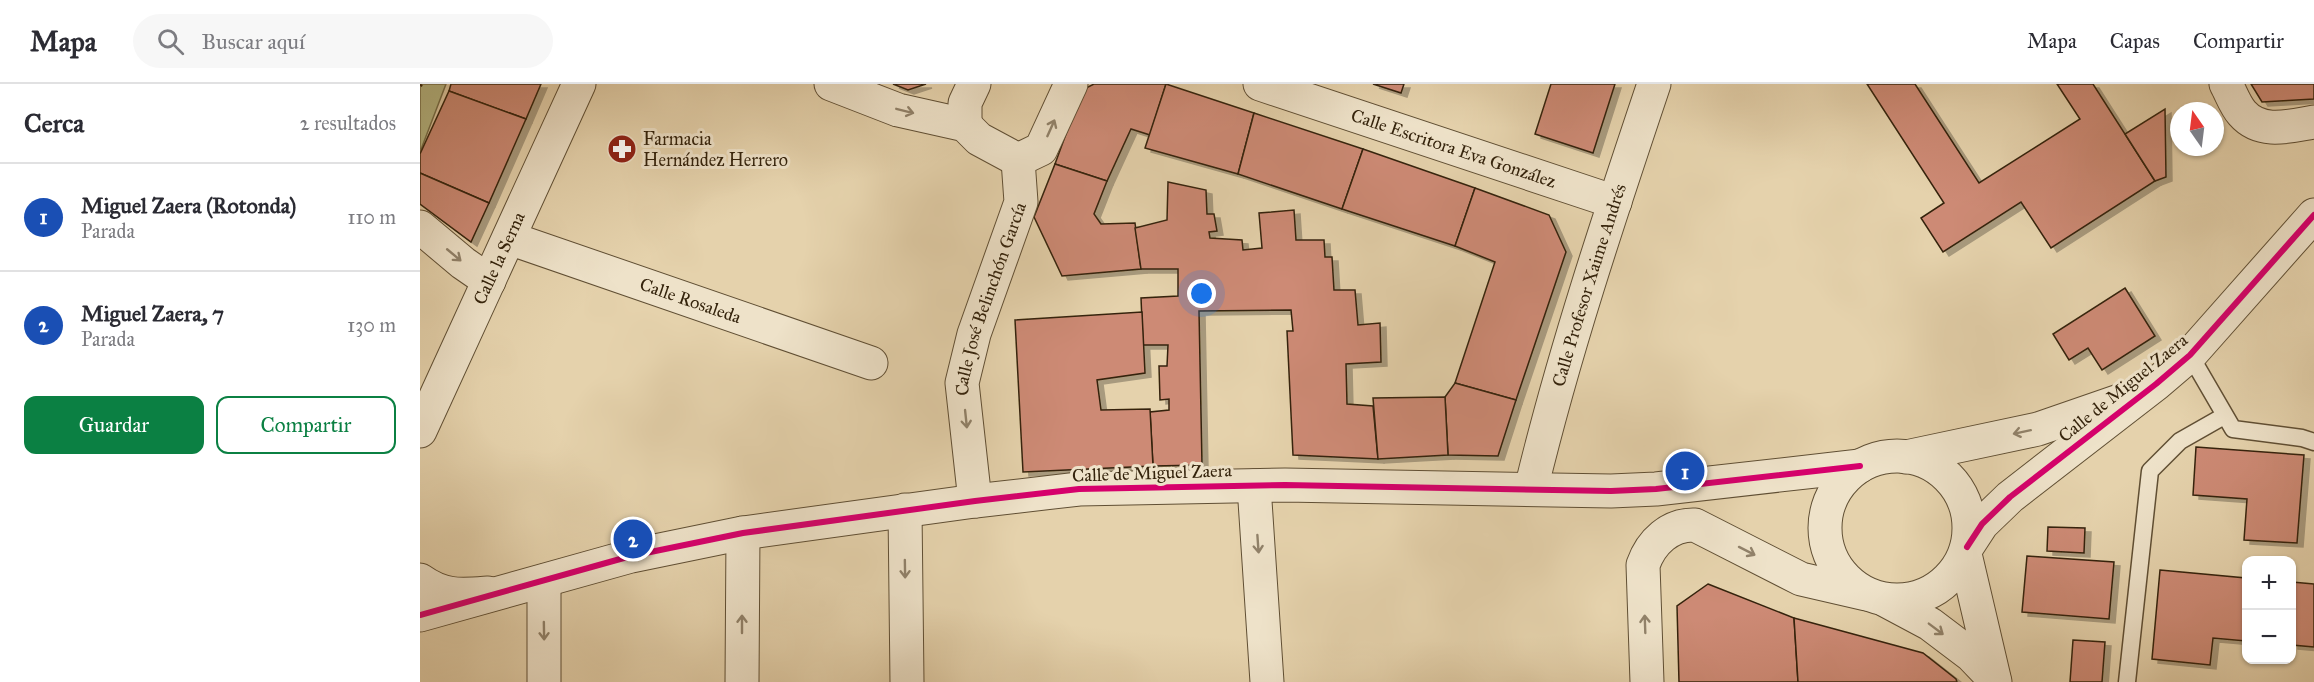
<!DOCTYPE html>
<html lang="es">
<head>
<meta charset="utf-8">
<style>
  body { margin:0; font-family:"IM FELL Great Primer",serif; background:#f7f7f7; color:#2b2b33 }
  .controls { position:absolute; right:18px; bottom:18px; display:grid; overflow:hidden; border-radius:12px; box-shadow:0 2px 4px #0004 }
  .controls button { width:54px; height:54px; display:grid; place-items:center; padding:0; border:0; border-bottom:2px solid #e1e1e2; background:#fff; color:#2b2b33; font:30px sans-serif }
  .compass { position:absolute; left:1750px; top:18px; width:54px; height:54px; border-radius:50%; background:#fff; box-shadow:0 2px 4px #0004; rotate:346deg }
  .you { position:absolute; left:782px; top:210px; width:21px; height:21px; margin:-15px; border:4px solid #fff; border-radius:50%; background:#1a73e8; box-shadow:0 0 0 9px #1a73e833 }
  .badge { display:grid; place-items:center; width:39px; height:39px; border-radius:50%; background:#0b8043; color:#fff; font-size:20px; font-weight:700 }
  .pin { position:absolute; translate:-50% -50%; border:3px solid #fff; box-shadow:0 2px 6px #0006 }
  .list { margin:0; padding:0; list-style:none }
  h2 { display:flex; justify-content:space-between; align-items:center; height:78px; margin:0; padding:0 24px; font-size:26px }
  h2 small { font-size:20px; font-weight:400; color:#7c7c81 }
  .list li { display:grid; grid-template-columns:39px 1fr auto; gap:18px; align-items:center; box-sizing:border-box; height:108px; padding:0 24px; border-top:2px solid #e1e1e2 }
  .list b { display:block; font-size:22px; white-space:nowrap }
  .list p { margin:0; font-size:20px; white-space:nowrap; color:#7c7c81 }
  .list em { font-size:20px; font-style:normal; color:#7c7c81 }
  .actions { display:flex; gap:12px; padding:18px 24px }
  .actions a { flex:1; padding:14px 0; border:2px solid #0b8043; border-radius:12px; text-align:center; font-size:21px; color:#0b8043 }
  .actions .main { background:#0b8043; color:#fff }
  .icon { flex:none; width:33px; height:33px; fill:none; stroke:currentColor; stroke-width:2; stroke-linecap:round; stroke-linejoin:round }
  .map { position:relative; flex:none; width:1894px; height:598px; overflow:hidden }
  header { display:flex; align-items:center; gap:36px; box-sizing:border-box; height:84px; padding:0 30px; background:#fff; border-bottom:2px solid #e1e1e2 }
  header strong { font-size:28px }
  nav { display:flex; gap:33px; margin-inline-start:auto; font-size:21px }
  .search { width:420px; height:54px; background:#f7f7f7; display:flex; align-items:center; gap:15px; box-sizing:border-box; padding:0 21px; border-radius:33px; color:#7c7c81; font-size:22px }
  main { display:flex }
  aside { flex:1; background:#fff }
  .map>svg:first-child { display:block }
</style>
</head>
<body>
<header>
<strong>Mapa</strong>
<div class="search"><svg class="icon" aria-label="search" viewBox="0 0 24 24"><circle cx="10" cy="10" r="6"/><path d="M15 15l6 6"/></svg>Buscar aquí</div>
<nav><a>Mapa</a><a>Capas</a><a>Compartir</a></nav>
</header>
<main>
<aside>
<h2>Cerca<small>2 resultados</small></h2>
<ul class="list">
<li><span class="badge" style="background:#1a4fb4">1</span><div><b>Miguel Zaera (Rotonda)</b><p>Parada</p></div><em>110 m</em></li>
<li><span class="badge" style="background:#1a4fb4">2</span><div><b>Miguel Zaera, 7</b><p>Parada</p></div><em>130 m</em></li>
</ul>
<div class="actions"><a class="main">Guardar</a><a>Compartir</a></div>
</aside>
<div class="map">
<svg width="1894" height="598" viewBox="0 0 1894 598">
  <defs>
    <filter id="shadow"><feDropShadow dx="6" dy="4" stdDeviation="0" flood-color="#0004"/></filter>
  </defs>
  <rect width="100%" height="100%" fill="#e5d2ac"/>
  <filter id="stains"><feTurbulence type="fractalNoise" baseFrequency=".00333" numOctaves="4"/><feColorMatrix values="0 0 0 0 .2 0 0 0 0 .09 0 0 0 0 .02 0 0 0 .5 -.17"/></filter>
  <radialGradient id="worn" r=".72"><stop offset=".6" stop-color="#630" stop-opacity="0"/><stop offset="1" stop-color="#630" stop-opacity=".3"/></radialGradient>
  <path fill="#b8bb87" stroke="#766f4a" stroke-width="1.5" d="M0 0H26L0 68Z"/>
  <g fill="#cd8a75" stroke="#34230c" stroke-width="1.5" filter="url(#shadow)">
    <path d="M31 0H121L106 35 29 7Z"/>
    <path d="M473 0H506L488 6Z"/>
    <path d="M674 0H746L730 51 711 45 687 97 635 80 662 6Z"/>
    <path d="M746 0 834 29 818 90 725 64Z"/>
    <path d="M953 0H984L981 9Z"/>
    <path d="M1131 0H1195L1173 69 1115 50Z"/>
    <path d="M1447 0H1495L1559 99 1660 35 1637 0H1673L1735 97 1631 164 1601 118 1523 168 1501 134 1524 119Z"/>
    <path d="M1831 0H1894V15L1842 18Z"/>
    <path d="M29 7 106 35 69 119 0 89V70Z"/>
    <path d="M1745 25 1746 93 1735 97 1705 50Z"/>
    <path d="M834 29 943 65 922 125 818 90Z"/>
    <path d="M943 65 1055 104 1035 162 922 125Z"/>
    <path d="M635 80 687 97 674 130 681 140 715 139 721 185 642 192 614 133Z"/>
    <path d="M0 89 69 119 51 158 0 120Z"/>
    <path d="M748 98 786 106 787 130H794L797 147 789 148 790 154 822 156 823 166 842 164 839 129 874 126 876 156H904L905 173H912L914 206H935L938 241 960 239 961 278 926 280 927 320 953 322 958 375 873 371 867 247H873L871 226 779 227 782 381 733 382 730 328 749 326V315L740 316 739 282H747L748 261H723L721 214 758 212V185H721L715 144 747 136Z"/>
    <path d="M1055 104 1129 131 1146 168 1096 316 1035 299 1075 178 1035 162Z"/>
    <path d="M1705 204 1735 252 1682 286 1668 264 1649 276 1633 250Z"/>
    <path d="M722 228 725 289 677 296 681 326 730 325 733 382 603 388 595 236Z"/>
    <path d="M1035 299 1096 316 1078 372 1028 371 1025 313Z"/>
    <path d="M1025 313 1028 371 958 375 953 314Z"/>
    <path d="M1776 363 1884 371 1877 459 1824 456 1827 415 1773 411Z"/>
    <path d="M1628 443 1665 444 1664 469 1627 467Z"/>
    <path d="M1607 472 1694 478 1689 535 1602 528Z"/>
    <path d="M1740 486 1826 494V557L1793 554 1790 581 1732 575Z"/>
    <path d="M1872 498 1894 500V563L1872 561Z"/>
    <path d="M1288 500 1374 534 1378 598H1259L1257 522Z"/>
    <path d="M1374 534 1503 569 1536 595 1537 598H1378Z"/>
    <path d="M1653 556 1685 558 1682 598H1650Z"/>
  </g>
  <g fill="none" stroke-linecap="round" stroke-linejoin="round">
    <g stroke="#604f34" stroke-width="19">
      <g id="service">
        <path d="M1770 271 1813 345 1882 354 1894 358"/>
        <path d="M1707 598 1730 387 1760 357 1804 332"/>
      </g>
    </g>
    <g stroke="#604f34" stroke-width="35">
      <g id="minor">
        <path d="M411 0 478 26 545 41 559 55 598 76"/>
        <path id="s1" d="M840 0 1195 118"/>
        <path d="M1806 0C1811 9 1815 21 1822 29 1841 51 1870 42 1894 38"/>
        <path d="M545 41V19L554 0"/>
        <path d="M598 76 621 65 651 0"/>
        <path d="M0 143 43 179 69 197"/>
        <path id="s2" d="M89 154 451 279"/>
        <path d="M834 402 847 598"/>
        <path id="s3" d="M1111 405C1144 268 1189 134 1234 0"/>
        <path id="s4" d="M555 417 542 299 554 250 601 118 598 76"/>
        <path d="M485 426 487 598"/>
        <path d="M0 496C24 513 40 511 68 509"/>
        <path d="M1465 516 1510 540 1551 571 1574 595"/>
        <path d="M124 598V497"/>
        <path d="M322 598 323 449"/>
        <path d="M1227 598 1223 481C1231 458 1250 440 1275 441L1381 495 1446 510"/>
      </g>
    </g>
    <g stroke="#604f34" stroke-width="35">
      <g id="tertiary">
        <path id="s5" d="M0 347 159 0"/>
        <circle cx="1477" cy="444" r="72"/>
        <path d="M1486 373 1618 345 1699 317"/>
        <path d="M1547 463 1562 440 1590 413 1736 300 1770 271 1894 131"/>
        <path d="M1545 470 1575 598"/>
        <path d="M0 531 211 472 323 449 555 417 659 405 865 401 1191 407 1236 405 1440 382"/>
      </g>
    </g>
    <path stroke="#34230c" stroke-width="4" stroke-dasharray="4.5 3" stroke-linecap="butt" d="M0 2 1 0"/>
    <use href="#service" stroke="#eee2c9" stroke-width="16"/>
    <use href="#minor" stroke="#eee2c9" stroke-width="33"/>
    <use href="#tertiary" stroke="#eee2c9" stroke-width="33"/>
    <g stroke="#eee2c9" stroke-width="10">
      <g id="cycleway">
        <path d="M1547 463 1562 440 1590 413 1736 300 1770 271 1894 131"/>
        <path d="M0 531 211 472 323 449 555 417 659 405 865 401 1191 407 1236 405 1440 382"/>
      </g>
    </g>
    <use href="#cycleway" stroke="#d6006c" stroke-width="6"/>
  </g>
  <defs><path id="oneway-shaft" d="M-6 0H5M1.5-3L5.5 0L1.5 3" fill="none" stroke-width="1.6" stroke-linecap="round" stroke-linejoin="round" transform="scale(1.5)"/></defs>
  <g stroke="#91826a">
    <use href="#oneway-shaft" transform="translate(485 27) rotate(14)"/>
    <use href="#oneway-shaft" transform="translate(631 44) rotate(-66)"/>
    <use href="#oneway-shaft" transform="translate(34 171) rotate(40)"/>
    <use href="#oneway-shaft" transform="translate(546 335) rotate(84)"/>
    <use href="#oneway-shaft" transform="translate(1602 348) rotate(168)"/>
    <use href="#oneway-shaft" transform="translate(838 460) rotate(86)"/>
    <use href="#oneway-shaft" transform="translate(1327 467) rotate(27)"/>
    <use href="#oneway-shaft" transform="translate(485 485) rotate(89)"/>
    <use href="#oneway-shaft" transform="translate(322 540) rotate(-90)"/>
    <use href="#oneway-shaft" transform="translate(1225 540) rotate(-92)"/>
    <use href="#oneway-shaft" transform="translate(1516 545) rotate(37)"/>
    <use href="#oneway-shaft" transform="translate(124 547) rotate(89)"/>
  </g>
  <defs>
    <g id="pharmacy-disc" transform="scale(1.5)"><circle r="9.5" fill="#8f2418" stroke="#eee2c9"/><path d="M-2-6h4v4h4v4h-4v4h-4v-4h-4v-4h4Z" fill="#fff"/></g>
  </defs>
  <g fill-rule="evenodd">
    <use href="#pharmacy-disc" x="202" y="65"/>
  </g>
  <g text-anchor="middle" stroke-width="6" stroke-linejoin="round" paint-order="stroke">
    <g font-size="18" fill="#34230c" stroke="#eee2c9" text-anchor="start">
      <text x="223" y="61">Farmacia<tspan x="223" dy="21">Hernández Herrero</tspan></text>
    </g>
    <g font-size="18" fill="#34230c" stroke="#eee2c9">
      <text dy="6" stroke="none"><textPath href="#s1" startOffset="204">Calle Escritora Eva González</textPath></text>
      <text dy="6" stroke="none"><textPath href="#s5" startOffset="190">Calle la Serna</textPath></text>
      <text dy="6" stroke="none"><textPath href="#s3" startOffset="212">Calle Profesor Xaime Andrés</textPath></text>
      <text dy="6" stroke="none"><textPath href="#s4" startOffset="207">Calle José Belinchón García</textPath></text>
      <text dy="6" stroke="none"><textPath href="#s2" startOffset="192">Calle Rosaleda</textPath></text>
      <text transform="translate(1703 304) rotate(-39)" y="6">Calle de Miguel Zaera</text>
      <text transform="translate(732 389) rotate(-2)" y="6">Calle de Miguel Zaera</text>
    </g>
  </g>
  <rect width="100%" height="100%" filter="url(#stains)"/>
  <rect width="100%" height="100%" fill="url(#worn)"/>
</svg>
<div class="controls">
<button>+</button>
<button>−</button>
</div>
<svg class="compass" viewBox="-18 -18 36 36"><path d="M0-13l5 13h-10z" fill="#e53935"/><path d="M0 13l5-13h-10z" fill="#7c7c81"/></svg>
<div class="you"></div>
<div class="pin badge" style="left:1265px;top:387px;background:#1a4fb4">1</div>
<div class="pin badge" style="left:213px;top:455px;background:#1a4fb4">2</div>
</div>
</main>
</body>
</html>
